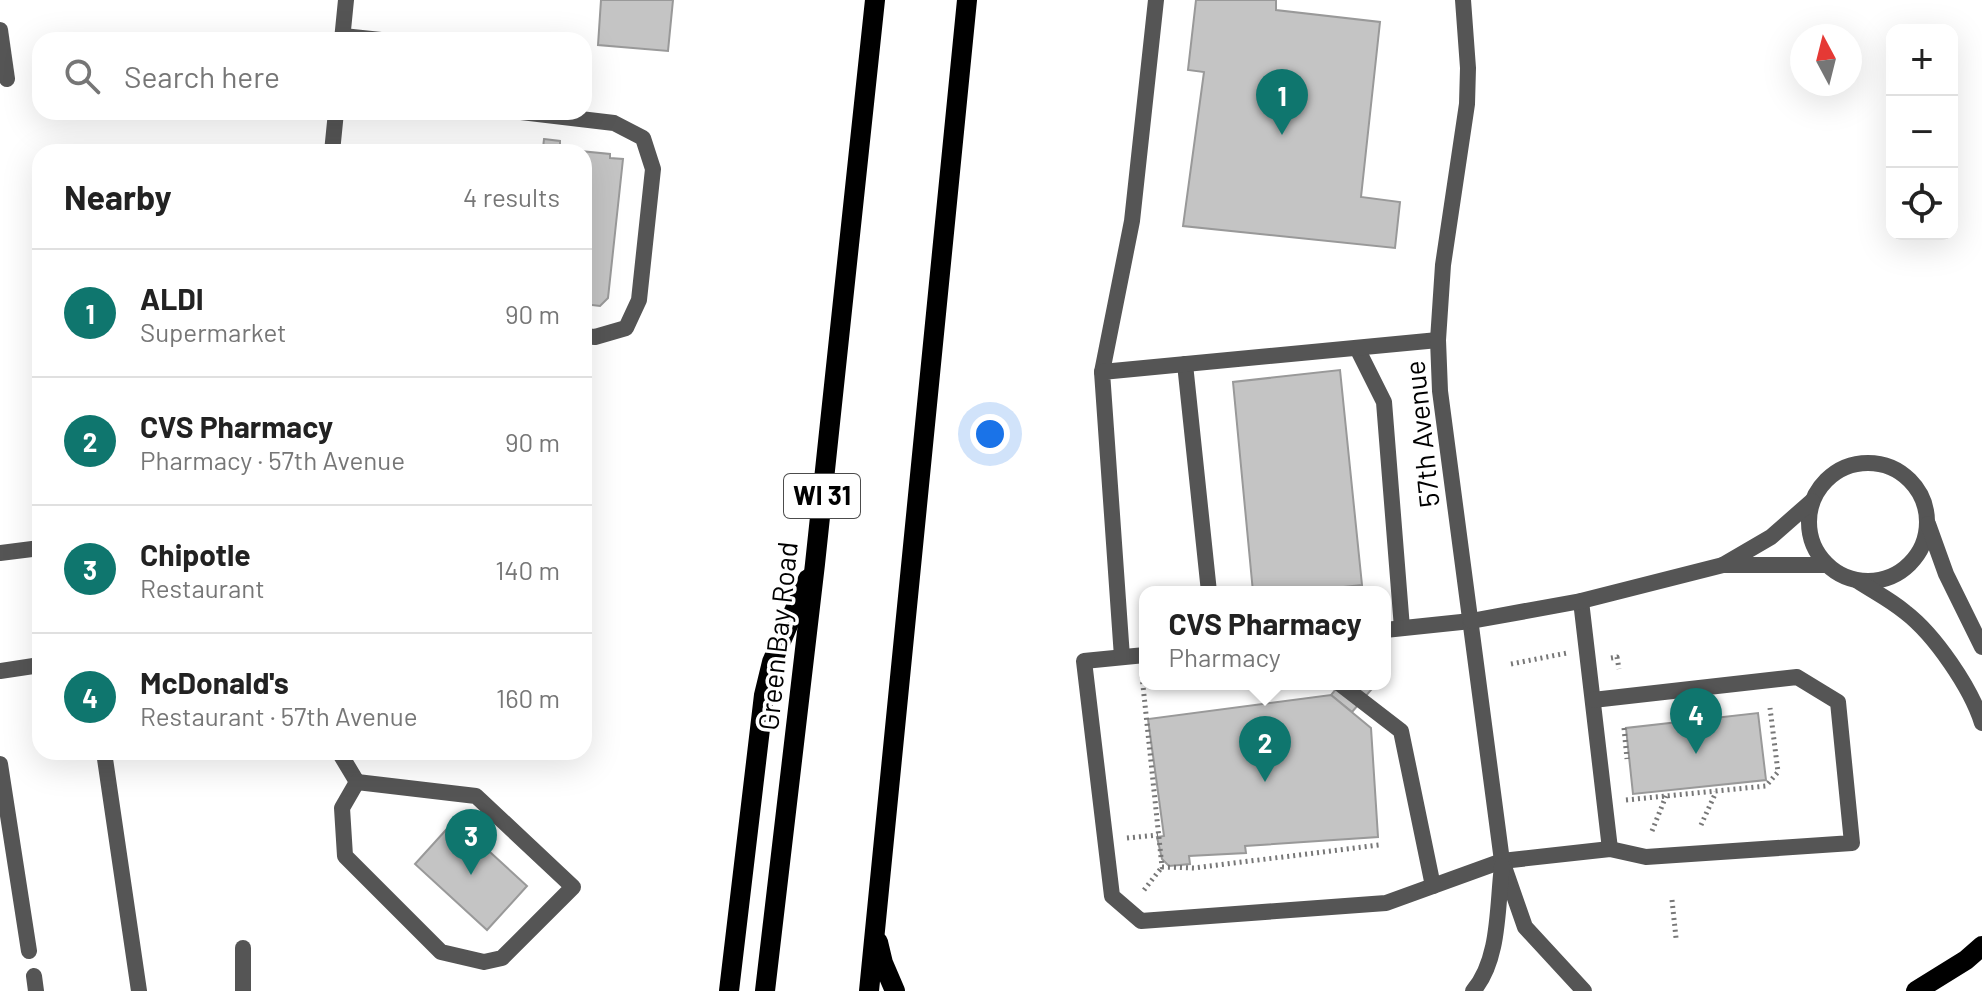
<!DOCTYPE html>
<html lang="en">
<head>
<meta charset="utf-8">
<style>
  body { margin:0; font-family:Barlow,sans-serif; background:#f6f6f6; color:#222 }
  .controls { position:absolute; right:24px; top:24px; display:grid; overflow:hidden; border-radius:16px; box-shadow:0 8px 32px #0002 }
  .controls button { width:72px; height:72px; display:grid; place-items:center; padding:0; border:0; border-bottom:2px solid #e0e0e0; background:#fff; color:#222; font:40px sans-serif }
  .compass { position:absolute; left:1790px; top:24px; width:72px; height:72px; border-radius:50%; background:#fff; box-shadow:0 8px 32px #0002; rotate:353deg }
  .you { position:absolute; left:990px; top:434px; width:28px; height:28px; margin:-20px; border:6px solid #fff; border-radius:50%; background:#1a73e8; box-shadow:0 0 0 12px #1a73e833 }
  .badge { display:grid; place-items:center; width:52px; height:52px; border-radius:50%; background:#0f766e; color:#fff; font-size:26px; font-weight:700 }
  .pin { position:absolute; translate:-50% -66px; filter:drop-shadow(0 2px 4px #0008) }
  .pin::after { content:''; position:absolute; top:42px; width:28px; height:24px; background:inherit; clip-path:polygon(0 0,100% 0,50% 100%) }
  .popup { position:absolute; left:1139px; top:586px; width:252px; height:104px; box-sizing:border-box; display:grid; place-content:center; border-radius:16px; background:#fff; filter:drop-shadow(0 2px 6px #0005); font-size:26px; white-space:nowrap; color:#767676 }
  .popup b { font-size:30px; color:#222 }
  .popup::after { content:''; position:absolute; left:50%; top:100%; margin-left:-16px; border:16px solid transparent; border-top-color:#fff }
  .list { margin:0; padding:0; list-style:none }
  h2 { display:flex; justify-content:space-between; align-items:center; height:104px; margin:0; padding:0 32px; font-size:34px }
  h2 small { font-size:26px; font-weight:400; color:#767676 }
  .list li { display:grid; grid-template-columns:52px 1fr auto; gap:24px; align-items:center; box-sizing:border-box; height:128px; padding:0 32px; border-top:2px solid #e0e0e0 }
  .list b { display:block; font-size:30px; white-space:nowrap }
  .list p { margin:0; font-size:26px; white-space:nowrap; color:#767676 }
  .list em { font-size:26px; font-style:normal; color:#767676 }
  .icon { flex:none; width:44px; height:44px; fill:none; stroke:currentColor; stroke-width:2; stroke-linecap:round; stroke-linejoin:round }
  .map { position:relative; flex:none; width:1982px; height:991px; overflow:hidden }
  .search { position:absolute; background:#fff; box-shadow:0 8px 32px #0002; left:32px; top:32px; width:560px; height:88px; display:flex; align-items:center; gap:20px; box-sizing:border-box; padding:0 28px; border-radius:24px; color:#767676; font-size:30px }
  .panel { position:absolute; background:#fff; box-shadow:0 8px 32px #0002; left:32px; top:144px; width:560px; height:616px; border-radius:24px }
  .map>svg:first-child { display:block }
</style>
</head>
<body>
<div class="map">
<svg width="1982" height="991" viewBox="0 0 1982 991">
  <rect width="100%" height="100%" fill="#fff"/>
  <g fill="#c4c4c4" stroke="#999" stroke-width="2">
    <path d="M601 0H673L668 51 598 45Z"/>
    <path d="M1196 0H1276V10L1380 22 1361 197 1400 202 1395 248 1183 226 1204 72 1188 70Z"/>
    <path d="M544 139 560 141V149L610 154V158L623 159 608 298 600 306 584 304V152H520L521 146 543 148Z"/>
    <path d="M1340 370 1362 585 1297 592H1253L1233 382Z"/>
    <path d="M1340 684H1363L1371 690 1352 712 1331 695Z"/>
    <path d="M1331 695 1371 728 1378 837 1245 846 1246 853 1189 856 1190 864 1169 866 1162 859 1157 837 1164 836 1148 719Z"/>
    <path d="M1758 713 1766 780 1633 794 1626 728Z"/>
    <path d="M455 820 527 886 487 930 415 864Z"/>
  </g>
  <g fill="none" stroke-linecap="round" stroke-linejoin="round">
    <g stroke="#777" stroke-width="5" stroke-dasharray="2 4" stroke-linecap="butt">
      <path d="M1611 658 1617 657 1619 669"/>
      <path d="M1511 664 1567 653"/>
      <path d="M1142 676 1162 867 1194 868 1379 845"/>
      <path d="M1624 728 1627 759"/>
      <path d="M1626 800 1766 786 1778 772 1770 708"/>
      <path d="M1701 825 1716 792"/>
      <path d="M1652 831 1666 796"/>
      <path d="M1127 838 1158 835"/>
      <path d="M1144 890 1162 867"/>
      <path d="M1672 900 1676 938"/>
    </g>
    <g stroke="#555" stroke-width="16">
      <path d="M0 30 7 79"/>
      <path d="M343 36 381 40"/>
      <path d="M521 112 614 123 643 138 653 169 639 300 626 328 595 337 584 336"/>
      <path d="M1357 348 1384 402 1402 628"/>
      <path d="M1185 364 1209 592"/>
      <path d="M1102 372 1132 221 1156 0"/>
      <path d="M1581 601 1610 849"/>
      <path d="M1385 630 1471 621"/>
      <path d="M1145 655 1084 661 1112 896 1141 921 1386 903 1502 861 1610 849 1646 857 1852 843 1838 702 1797 677 1593 700"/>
      <path d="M1122 657 1102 372 1438 340"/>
      <path d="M0 671 40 665"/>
      <path d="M1340 684 1401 731 1433 886"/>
      <path d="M104 752 139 991"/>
      <path d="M339 752 357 782"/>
      <path d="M0 764 29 951"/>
      <path d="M357 782 476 796 573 887 502 958 484 962 441 952 345 856 342 808Z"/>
      <path d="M243 948V991"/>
      <path d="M34 976 36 991"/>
    </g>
    <g stroke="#555" stroke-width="16">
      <path d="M1463 0 1468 68 1467 104 1443 265 1438 340 1440 391 1502 861 1525 927 1584 991"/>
      <path d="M342 40 346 0"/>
      <path d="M332 152 336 112"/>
      <circle cx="1868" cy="522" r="59"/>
      <path d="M1928 524 1946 574 1982 647"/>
      <path d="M0 553 40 548"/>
      <path d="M1723 565 1771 537 1812 501"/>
      <path d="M1858 581C1873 591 1891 600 1905 612 1935 635 1971 688 1982 723"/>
      <path d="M1471 621 1581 601 1723 565H1827"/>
      <path d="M1473 991C1500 960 1497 906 1502 866"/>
    </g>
    <g stroke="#000" stroke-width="20">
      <path d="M878 942 883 963 895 991"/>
      <path d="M729 991 764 695 772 662 808 579"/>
      <path d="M765 991 815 564 875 0"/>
      <path d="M869 991 967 0"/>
      <path d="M1916 991 1966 960 1982 946"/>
    </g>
  </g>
  <g text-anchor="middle" stroke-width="7" stroke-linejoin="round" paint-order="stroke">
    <rect fill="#fff" stroke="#4c4c4c" stroke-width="2" x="784" y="474" width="76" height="44" rx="6"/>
    <g font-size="26" font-weight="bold" fill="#000">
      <text x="822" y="505">WI 31</text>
    </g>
    <g font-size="28" fill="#000" stroke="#fff">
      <text transform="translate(1422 434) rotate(-96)" y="10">57th Avenue</text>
      <text transform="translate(778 636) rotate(-84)" y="10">Green Bay Road</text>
    </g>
  </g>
</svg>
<div class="controls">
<button>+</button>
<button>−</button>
<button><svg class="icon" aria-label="locate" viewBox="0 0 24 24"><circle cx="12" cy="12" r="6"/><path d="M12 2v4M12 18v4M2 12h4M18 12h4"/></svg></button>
</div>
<svg class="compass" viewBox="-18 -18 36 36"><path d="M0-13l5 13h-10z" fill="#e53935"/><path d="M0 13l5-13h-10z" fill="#767676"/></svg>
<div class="you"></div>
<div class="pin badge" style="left:1282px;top:135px">1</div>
<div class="pin badge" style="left:1265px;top:782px">2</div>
<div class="popup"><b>CVS Pharmacy</b>Pharmacy</div>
<div class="pin badge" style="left:471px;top:875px">3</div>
<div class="pin badge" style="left:1696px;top:754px">4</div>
<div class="search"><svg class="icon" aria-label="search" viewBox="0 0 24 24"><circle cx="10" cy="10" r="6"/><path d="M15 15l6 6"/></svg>Search here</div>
<section class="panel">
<h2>Nearby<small>4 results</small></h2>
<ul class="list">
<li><span class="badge">1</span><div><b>ALDI</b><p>Supermarket</p></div><em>90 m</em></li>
<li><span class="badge">2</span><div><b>CVS Pharmacy</b><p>Pharmacy · 57th Avenue</p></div><em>90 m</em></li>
<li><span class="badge">3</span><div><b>Chipotle</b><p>Restaurant</p></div><em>140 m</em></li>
<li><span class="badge">4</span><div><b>McDonald's</b><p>Restaurant · 57th Avenue</p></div><em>160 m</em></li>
</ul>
</section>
</div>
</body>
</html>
